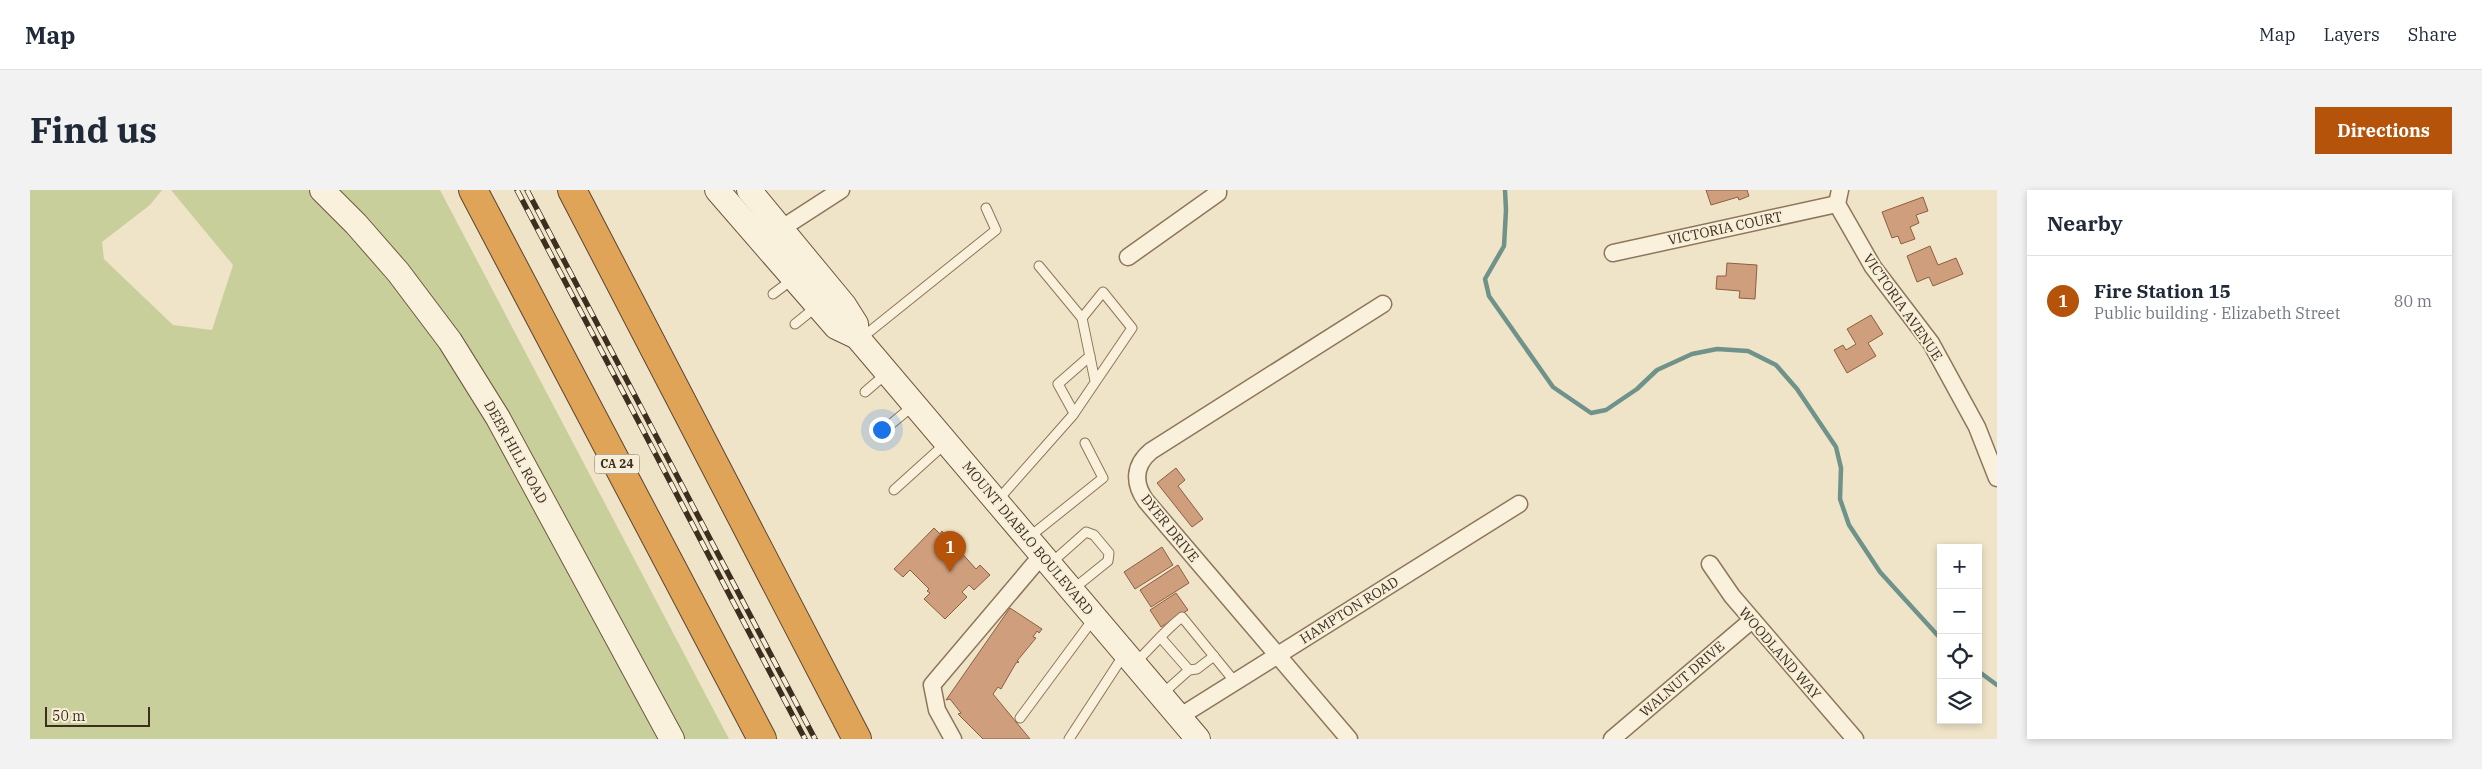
<!DOCTYPE html>
<html lang="en">
<head>
<meta charset="utf-8">
<style>
  body { margin:0; font-family:"IBM Plex Serif",serif; background:#f2f2f3; color:#1f2937 }
  .controls { position:absolute; right:15px; bottom:15px; display:grid; overflow:hidden; border-radius:0px; box-shadow:0 2px 8px #0003 }
  .controls button { width:45px; height:45px; display:grid; place-items:center; padding:0; border:0; border-bottom:1px solid #e0e1e3; background:#fff; color:#1f2937; font:25px sans-serif }
  .scale { position:absolute; left:15px; bottom:12px; width:105px; box-sizing:border-box; padding-left:5px; border:2px solid #3d2e20; border-top:0; font-size:14px; line-height:18px; white-space:nowrap; color:#3d2e20; -webkit-text-stroke:4px #f7eed8; paint-order:stroke }
  .you { position:absolute; left:851px; top:239px; width:18px; height:18px; margin:-12px; border:4px solid #fff; border-radius:50%; background:#1a73e8; box-shadow:0 0 0 8px #1a73e833 }
  .badge { display:grid; place-items:center; width:32px; height:32px; border-radius:50%; background:#b45309; color:#fff; font-size:16px; font-weight:700 }
  .pin { position:absolute; translate:-50% -41px; filter:drop-shadow(0 1px 2px #0008) }
  .pin::after { content:''; position:absolute; top:26px; width:18px; height:15px; background:inherit; clip-path:polygon(0 0,100% 0,50% 100%) }
  .list { margin:0; padding:0; list-style:none }
  h2 { display:flex; justify-content:space-between; align-items:center; height:65px; margin:0; padding:0 20px; font-size:21px }
  h2 small { font-size:16px; font-weight:400; color:#747a83 }
  .list li { display:grid; grid-template-columns:32px 1fr auto; gap:15px; align-items:center; box-sizing:border-box; height:90px; padding:0 20px; border-top:1px solid #e0e1e3 }
  .list b { display:block; font-size:19px; white-space:nowrap }
  .list p { margin:0; font-size:16px; white-space:nowrap; color:#747a83 }
  .list em { font-size:16px; font-style:normal; color:#747a83 }
  .icon { flex:none; width:28px; height:28px; fill:none; stroke:currentColor; stroke-width:2; stroke-linecap:round; stroke-linejoin:round }
  .map { position:relative; flex:none; width:1967px; height:549px; overflow:hidden; border-radius:0px }
  header { display:flex; align-items:center; gap:30px; box-sizing:border-box; height:70px; padding:0 25px; background:#fff; border-bottom:1px solid #e0e1e3 }
  header strong { font-size:24px }
  nav { display:flex; gap:28px; margin-inline-start:auto; font-size:18px }
  .intro { display:flex; align-items:center; justify-content:space-between; box-sizing:border-box; height:120px; padding:0 30px }
  h1 { margin:0; font-size:35px }
  .button { padding:12px 22px; border-radius:0px; background:#b45309; color:#fff; font-size:18px; font-weight:700 }
  main { display:flex; gap:30px; padding:0 30px }
  aside { flex:1; background:#fff; border-radius:0px; box-shadow:0 2px 8px #0003 }
  .map>svg:first-child { display:block }
</style>
</head>
<body>
<header>
<strong>Map</strong>
<nav><a>Map</a><a>Layers</a><a>Share</a></nav>
</header>
<div class="intro"><h1>Find us</h1><a class="button">Directions</a></div>
<main>
<div class="map">
<svg width="1967" height="549" viewBox="0 0 1967 549">
  <rect width="100%" height="100%" fill="#f0e4c8"/>
  <path fill="#c9cf9b" d="M0 0H132L120 15 72 52 74 69 143 135 182 140 203 75 141 0H410L699 549H0Z"/>
  <g fill="none" stroke-linecap="round" stroke-linejoin="round">
    <g stroke="#6f938a" stroke-width="4.5">
      <path d="M1475 0 1476 20 1474 56 1455 89 1459 106 1523 197 1561 223 1576 220 1607 199 1627 180 1662 164 1687 159 1718 161 1746 175 1767 199 1806 257 1811 278 1810 309 1819 335 1850 382 1911 449"/>
      <path d="M1948 481 1967 495"/>
    </g>
  </g>
  <g fill="#cf9f7d" stroke="#8d5f41">
    <path d="M1676 0H1717L1719 6 1709 10 1708 7 1681 15Z"/>
    <path d="M1893 7 1898 21 1886 25 1889 33 1880 37 1885 49 1871 54 1868 46 1862 48 1852 22Z"/>
    <path d="M1900 56 1908 75 1926 68 1933 84 1903 96 1899 87 1887 92 1877 66Z"/>
    <path d="M1697 73 1727 75 1725 109 1709 108 1710 101 1686 99 1687 86H1696Z"/>
    <path d="M1841 125 1853 144 1838 153 1846 166 1817 183 1804 160 1813 155 1816 160 1826 154 1817 139Z"/>
    <path d="M1146 278 1155 290 1148 296 1173 329 1162 337 1127 293Z"/>
    <path d="M904 338 910 344 912 341 946 379 950 375 960 385 944 400 939 395 932 402 937 407 915 429 894 409 900 403 897 401 899 399 880 380 873 387 864 379Z"/>
    <path d="M1132 357 1143 375 1105 399 1094 382Z"/>
    <path d="M1148 375 1159 393 1121 417 1110 400Z"/>
    <path d="M1146 403 1158 420 1131 437 1120 420Z"/>
    <path d="M980 418 1012 439 1009 443 1007 441 1003 447 1006 448 987 471 989 472 986 473 971 499 968 497 963 504 1000 549H953L928 524 931 523 920 509 916 510Z"/>
  </g>
  <g fill="none" stroke-linecap="round" stroke-linejoin="round">
    <g stroke="#8d765c" stroke-width="11">
      <g id="lane">
        <path d="M1009 76 1052 128"/>
        <path d="M743 104 763 89"/>
        <path d="M765 134 786 117"/>
        <path d="M829 150 966 40 956 18"/>
        <path d="M835 202 857 183"/>
        <path d="M1044 223 1028 194 1060 166"/>
        <path d="M861 234 884 215"/>
        <path d="M864 300 916 253"/>
        <path d="M967 311 1043 225 1102 138 1073 102 1052 128 1065 191"/>
        <path d="M998 348 1073 288 1055 253"/>
        <path d="M1020 374 1056 342 1064 345 1079 363 1078 371 1042 400"/>
        <path d="M1131 448 1159 480"/>
        <path d="M1105 473C1122 457 1134 441 1152 427L1205 492"/>
        <path d="M1131 505 1159 480 1167 479 1184 466"/>
        <path d="M990 528 1064 428"/>
        <path d="M1039 549 1095 463"/>
      </g>
    </g>
    <g stroke="#8d765c" stroke-width="19">
      <g id="street">
        <path d="M1810 0 1807 14 1843 77 1901 153 1947 237 1967 288"/>
        <path d="M743 44 811 0"/>
        <path d="M1583 63 1807 14"/>
        <path d="M1098 67 1188 3V0"/>
        <path d="M1680 374 1702 406 1825 549"/>
        <path d="M1149 527 1489 314"/>
        <path d="M923 549 907 520 902 495 1012 365"/>
        <path d="M1319 549 1116 311C1103 293 1104 275 1121 261L1353 114"/>
        <path d="M1582 549 1722 430"/>
      </g>
    </g>
    <g stroke="#6f573f" stroke-width="26">
      <g id="secondary">
        <path d="M292 0 326 34 368 82 420 151 468 228 642 549"/>
        <path d="M687 0 806 137 827 147 1168 549"/>
        <path d="M719 0 814 115 826 134 827 147"/>
      </g>
    </g>
    <g stroke="#5b4430" stroke-width="30">
      <g id="highway">
        <path d="M443 0 732 549"/>
        <path d="M542 0 827 549"/>
      </g>
    </g>
    <use href="#lane" stroke="#faf1dc" stroke-width="9"/>
    <use href="#street" stroke="#faf1dc" stroke-width="16"/>
    <use href="#secondary" stroke="#faf1dc" stroke-width="24"/>
    <use href="#highway" stroke="#e0a458" stroke-width="28"/>
    <g stroke="#3d2e20" stroke-width="5.5">
      <g id="rail">
        <path d="M487 0 775 549"/>
        <path d="M497 0 785 549"/>
      </g>
    </g>
    <use href="#rail" stroke="#f7eed8" stroke-width="4" stroke-dasharray="11" stroke-linecap="butt"/>
  </g>
  <g text-anchor="middle" stroke-width="4" stroke-linejoin="round" paint-order="stroke">
    <rect fill="#f7eed8" stroke="#756857" stroke-width="1" x="564.5" y="264.5" width="45" height="19" rx="4"/>
    <g font-size="12" font-weight="bold" fill="#3d2e20">
      <text x="587" y="278">CA 24</text>
    </g>
    <g font-size="14" fill="#3d2e20" stroke="#f7eed8">
      <text transform="translate(1695 38) rotate(-12)" y="5">VICTORIA COURT</text>
      <text transform="translate(1873 117) rotate(55)" y="5">VICTORIA AVENUE</text>
      <text transform="translate(486 262) rotate(61)" y="5">DEER HILL ROAD</text>
      <text transform="translate(1140 338) rotate(51)" y="5">DYER DRIVE</text>
      <text transform="translate(998 348) rotate(50)" y="5">MOUNT DIABLO BOULEVARD</text>
      <text transform="translate(1319 420) rotate(-32)" y="5">HAMPTON ROAD</text>
      <text transform="translate(1750 463) rotate(49)" y="5">WOODLAND WAY</text>
      <text transform="translate(1652 489) rotate(-41)" y="5">WALNUT DRIVE</text>
    </g>
  </g>
</svg>
<div class="controls">
<button>+</button>
<button>−</button>
<button><svg class="icon" aria-label="locate" viewBox="0 0 24 24"><circle cx="12" cy="12" r="6"/><path d="M12 2v4M12 18v4M2 12h4M18 12h4"/></svg></button>
<button><svg class="icon" aria-label="layers" viewBox="0 0 24 24"><path d="M12 4l9 5-9 5-9-5zM3 14l9 5 9-5"/></svg></button>
</div>
<div class="scale">50 m</div>
<div class="you"></div>
<div class="pin badge" style="left:920px;top:382px">1</div>
</div>
<aside>
<h2>Nearby<small></small></h2>
<ul class="list">
<li><span class="badge">1</span><div><b>Fire Station 15</b><p>Public building · Elizabeth Street</p></div><em>80 m</em></li>
</ul>
</aside>
</main>
</body>
</html>
